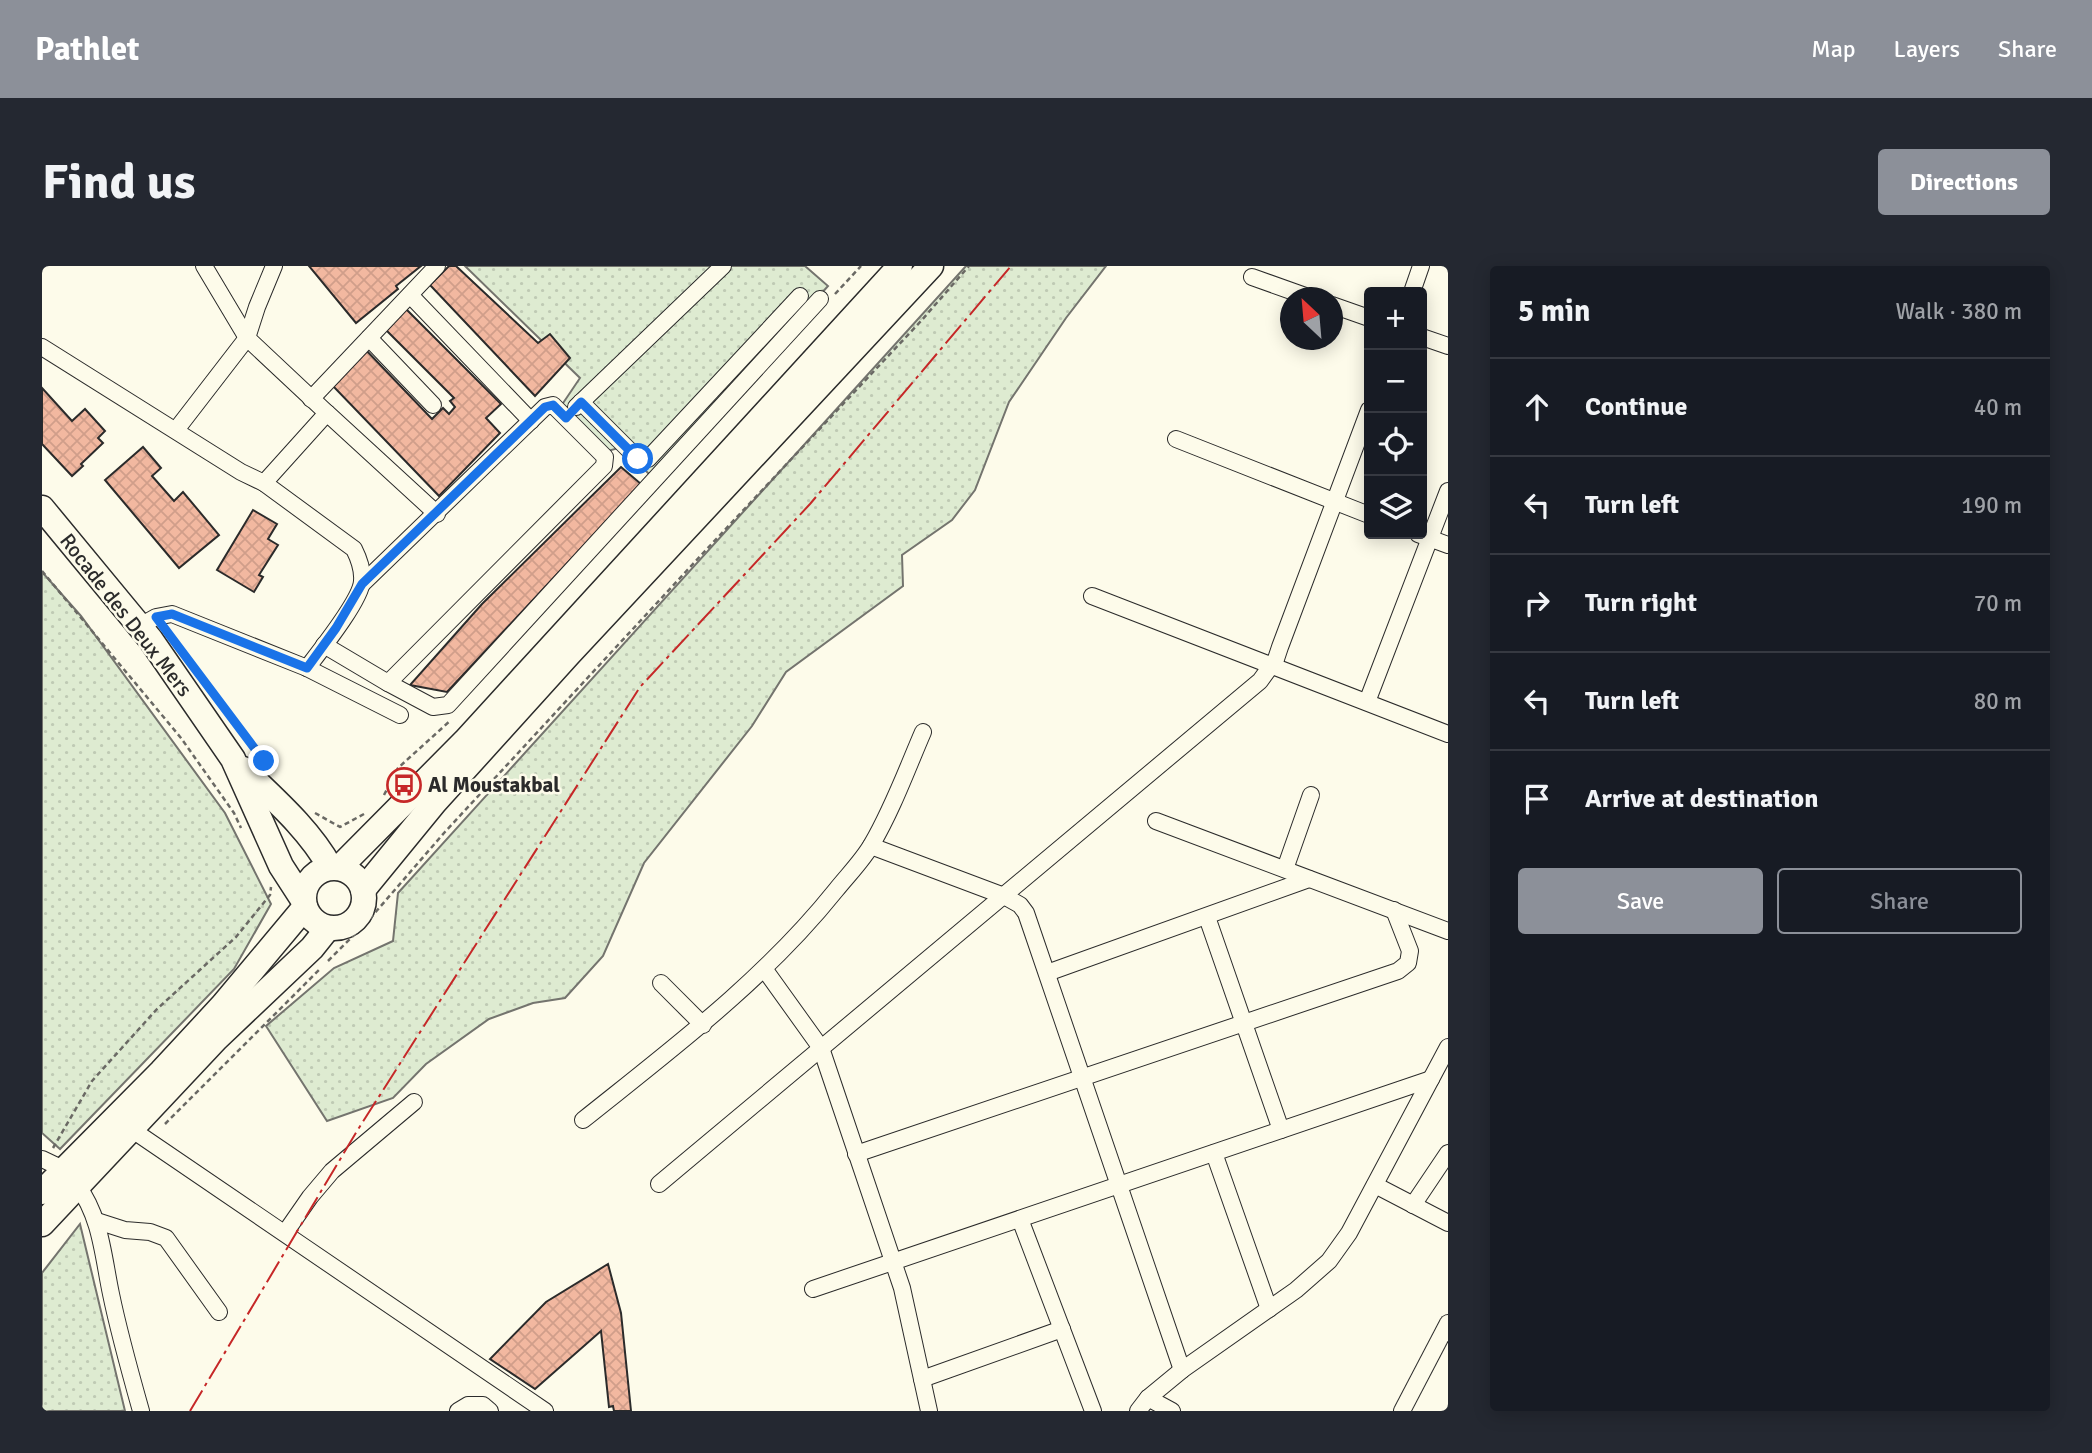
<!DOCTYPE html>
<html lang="en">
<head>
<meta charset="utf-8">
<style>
  body { margin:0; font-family:Signika,sans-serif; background:#242831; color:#f1f3f6 }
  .controls { position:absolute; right:21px; top:21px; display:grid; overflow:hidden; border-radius:7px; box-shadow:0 4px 18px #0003 }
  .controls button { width:63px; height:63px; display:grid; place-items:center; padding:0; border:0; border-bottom:2px solid #363941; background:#171b24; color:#f1f3f6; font:35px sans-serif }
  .compass { position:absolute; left:1238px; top:21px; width:63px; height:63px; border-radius:50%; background:#171b24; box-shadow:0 4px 18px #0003; rotate:334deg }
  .stop { position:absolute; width:21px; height:21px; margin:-16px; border:5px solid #1a73e8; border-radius:50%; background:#fff }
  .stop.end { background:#1a73e8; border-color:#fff; box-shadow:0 2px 7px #0008 }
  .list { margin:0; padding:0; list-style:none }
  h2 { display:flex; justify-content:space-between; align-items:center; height:91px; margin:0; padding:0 28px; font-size:30px }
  h2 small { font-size:23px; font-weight:400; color:#9ea1a6 }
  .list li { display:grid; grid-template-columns:46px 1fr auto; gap:21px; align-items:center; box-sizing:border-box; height:98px; padding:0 28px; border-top:2px solid #363941 }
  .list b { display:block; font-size:26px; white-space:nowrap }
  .list em { font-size:23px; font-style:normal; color:#9ea1a6 }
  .actions { display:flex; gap:14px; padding:21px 28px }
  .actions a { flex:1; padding:16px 0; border:2px solid #8c9099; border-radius:7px; text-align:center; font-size:24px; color:#8c9099 }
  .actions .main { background:#8c9099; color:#fff }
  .icon { flex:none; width:38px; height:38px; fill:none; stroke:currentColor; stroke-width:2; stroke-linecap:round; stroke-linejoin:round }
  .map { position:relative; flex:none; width:1406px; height:1145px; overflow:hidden; border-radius:7px }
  header { display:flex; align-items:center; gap:42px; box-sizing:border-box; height:98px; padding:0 35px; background:#8c9099; color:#fff }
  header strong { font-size:33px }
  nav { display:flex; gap:38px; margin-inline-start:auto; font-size:24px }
  .intro { display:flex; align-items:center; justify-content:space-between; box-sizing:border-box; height:168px; padding:0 42px }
  h1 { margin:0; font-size:49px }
  .button { padding:18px 32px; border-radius:7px; background:#8c9099; color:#fff; font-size:24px; font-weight:700 }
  main { display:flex; gap:42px; padding:0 42px }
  aside { flex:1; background:#171b24; border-radius:7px; box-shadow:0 4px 18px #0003 }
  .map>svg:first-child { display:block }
</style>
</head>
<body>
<header>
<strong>Pathlet</strong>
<nav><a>Map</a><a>Layers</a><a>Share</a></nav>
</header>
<div class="intro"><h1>Find us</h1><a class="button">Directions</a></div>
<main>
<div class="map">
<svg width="1406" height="1145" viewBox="0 0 1406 1145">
  <defs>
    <pattern id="grass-dots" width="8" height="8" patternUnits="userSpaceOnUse" patternTransform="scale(1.75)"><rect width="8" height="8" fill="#deebd1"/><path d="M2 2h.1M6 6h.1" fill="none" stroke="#bfcab4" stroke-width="1.8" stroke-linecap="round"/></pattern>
    <pattern id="building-cross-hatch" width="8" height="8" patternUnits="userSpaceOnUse" patternTransform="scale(1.75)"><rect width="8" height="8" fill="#f2b8a0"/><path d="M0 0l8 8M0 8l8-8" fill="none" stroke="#d09e8a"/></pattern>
  </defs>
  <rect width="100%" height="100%" fill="#fdfbea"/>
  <g fill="url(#grass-dots)" stroke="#74746e" stroke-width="2">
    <path d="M423 0H763L786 20 613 214 580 181 555 188 513 149 538 112Z"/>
    <path d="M924 0H1064L1024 52 967 136 933 224 910 254 860 289 861 320 744 406 710 460 602 597 561 690 523 732 491 737 447 753 384 798 351 832 285 855 224 760 292 702 351 675 356 627Z"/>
    <path d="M0 306 39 350 183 547 229 638 192 703 18 883 0 867Z"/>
    <path d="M38 958 83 1145H0V1007Z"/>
  </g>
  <g fill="url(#building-cross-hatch)" stroke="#2b2b2b" stroke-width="2">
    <path d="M267 0H379L354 20 356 23 314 57Z"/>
    <path d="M407 0H414L496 77 508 68 528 92 493 130 388 19Z"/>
    <path d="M364 43 459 138 444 152 458 167 397 230 290 119 323 83 390 153 401 142 407 148 413 141 408 135 412 132 343 63Z"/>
    <path d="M0 122 30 155 43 143 63 165 56 172 61 177 39 198 41 200 30 210 0 178Z"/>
    <path d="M101 181 119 202 110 210 132 235 141 226 177 269 137 302 63 214Z"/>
    <path d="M579 201 599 218 405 426 368 419 440 338Z"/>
    <path d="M211 244 235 258 226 273 236 279 217 309 221 311 212 326 175 304Z"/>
    <path d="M566 998 579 1047 589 1145H572L571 1140 567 1141 559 1065 493 1123 448 1093 504 1036Z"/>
  </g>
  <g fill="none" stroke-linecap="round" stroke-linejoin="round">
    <g stroke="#2b2b2b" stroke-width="18">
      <g id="minor">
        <path d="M162 0 205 72"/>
        <path d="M1210 11 1269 32"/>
        <path d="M1370 26 1379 0"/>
        <path d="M368 29 489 155"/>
        <path d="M1290 39 1327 52"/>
        <path d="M1380 71 1406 80"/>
        <path d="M205 72 215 41 232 0"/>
        <path d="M327 72 391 139"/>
        <path d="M0 81 199 206 222 217 312 283C317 293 321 303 320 315 319 334 278 385 265 402"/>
        <path d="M269 133 395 0"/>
        <path d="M539 136 596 193H606L758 30"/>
        <path d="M534 141 681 0"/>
        <path d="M134 164 205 72 285 147"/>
        <path d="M1134 173 1327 249"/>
        <path d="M222 217 285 147 395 248"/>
        <path d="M1376 268 1406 279"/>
        <path d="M1050 330 1406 468"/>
        <path d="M98 360 114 351 130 348 265 402 358 449"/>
        <path d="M282 379 346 417 562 200 563 191 511 139 503 141 320 318"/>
        <path d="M346 417 391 441 406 439 778 33"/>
        <path d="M1325 436 1406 225"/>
        <path d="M1114 555 1406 665"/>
        <path d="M829 580 962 630 978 639 984 647 1140 1104"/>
        <path d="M1243 603 1269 529"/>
        <path d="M1165 651 1239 864"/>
        <path d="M723 704 779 782 860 1022 887 1145"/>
        <path d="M1005 707 1267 613"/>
        <path d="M619 717 661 759"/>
        <path d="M541 854C631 782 722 714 794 624 806 609 821 594 830 578 851 542 865 503 881 466"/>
        <path d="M89 863 503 1145"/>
        <path d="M1172 887 1227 1043"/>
        <path d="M814 888 1356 705 1366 697 1368 685 1352 644"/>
        <path d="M0 893 21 903"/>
        <path d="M617 918 1218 415 1234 393 1238 381 1327 144"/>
        <path d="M35 919C59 951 61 990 69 1028 77 1067 88 1106 99 1145"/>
        <path d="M1333 919 1406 957"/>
        <path d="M1371 939 1406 887"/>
        <path d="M978 953 1051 1145"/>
        <path d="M55 955 83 964 108 966 124 972 177 1046"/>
        <path d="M243 967 268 931 290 905 372 836"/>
        <path d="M771 1023 1389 813"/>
        <path d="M880 1113 1020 1063"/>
        <path d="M1106 1132 1130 1145"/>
        <path d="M416 1145 426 1139H441L448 1145"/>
        <path d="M1096 1145 1106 1132 1140 1104 1254 1024 1287 995 1307 967 1406 781"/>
        <path d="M1360 1145 1406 1057"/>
      </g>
    </g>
    <g stroke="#2b2b2b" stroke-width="27">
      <g id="highway">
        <path d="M0 242 109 374 191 493 239 600 261 634"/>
        <path d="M201 503C232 533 267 563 288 601"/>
        <circle cx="292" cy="632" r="30"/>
        <path d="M297 602 423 475 858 0"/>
        <path d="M321 624 393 536 527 388 889 0"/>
        <path d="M0 926 119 806 181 739 263 641"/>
        <path d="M0 958 174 773 270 682 286 662"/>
      </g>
    </g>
    <g stroke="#6a6964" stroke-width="2.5" stroke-dasharray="5 3.5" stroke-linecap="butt">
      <path d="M793 28 819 0"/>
      <path d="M0 305 139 472 192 547 199 562"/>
      <path d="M163 416 222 495"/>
      <path d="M342 529 356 502 409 454"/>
      <path d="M273 547 298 561 322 548"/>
      <path d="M286 695 325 656 402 567 663 285 879 55 927 0"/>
      <path d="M123 858 277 704"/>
      <path d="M11 882 50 815 115 743 194 671 228 629 229 621"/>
    </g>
    <use href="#minor" stroke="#fdfbea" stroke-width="16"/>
    <use href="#highway" stroke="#fdfbea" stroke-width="24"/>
    <path stroke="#c62828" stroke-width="2" stroke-dasharray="24 5 3.5 5" stroke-linecap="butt" d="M148 1145 315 865 598 421 768 238 969 0"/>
  </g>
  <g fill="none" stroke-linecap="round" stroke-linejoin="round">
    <path stroke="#1a73e8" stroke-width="9" d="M222 495 114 351 130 348 265 402 294 362 320 318 503 141 511 139 524 152 539 136 596 193"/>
  </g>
  <defs>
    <g id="bus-ring" transform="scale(1.75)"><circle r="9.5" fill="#fdfbea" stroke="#c62828" stroke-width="1.5"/><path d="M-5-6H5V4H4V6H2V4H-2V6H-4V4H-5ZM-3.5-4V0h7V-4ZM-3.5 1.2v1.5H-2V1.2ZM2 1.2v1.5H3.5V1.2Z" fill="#c62828"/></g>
  </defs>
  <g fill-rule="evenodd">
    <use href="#bus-ring" x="362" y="519"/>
  </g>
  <g text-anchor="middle" stroke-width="5" stroke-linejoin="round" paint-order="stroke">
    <g font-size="21" fill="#2b2b2b" stroke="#fdfbea">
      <text transform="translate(84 349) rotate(52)" y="7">Rocade des Deux Mers</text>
    </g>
    <g font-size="21" font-weight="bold" fill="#2b2b2b" stroke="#fdfbea" text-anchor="start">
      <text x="386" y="526">Al Moustakbal</text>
    </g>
  </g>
</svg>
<div class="controls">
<button>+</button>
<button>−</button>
<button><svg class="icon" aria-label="locate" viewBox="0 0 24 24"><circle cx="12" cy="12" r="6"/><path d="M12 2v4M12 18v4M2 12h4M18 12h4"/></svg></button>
<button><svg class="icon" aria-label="layers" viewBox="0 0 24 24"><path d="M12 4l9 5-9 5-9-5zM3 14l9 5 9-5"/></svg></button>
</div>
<svg class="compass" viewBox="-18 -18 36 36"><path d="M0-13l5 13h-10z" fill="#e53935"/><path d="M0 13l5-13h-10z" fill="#9ea1a6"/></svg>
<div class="stop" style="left:596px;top:193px"></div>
<div class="stop end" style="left:222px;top:495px"></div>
</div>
<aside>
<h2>5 min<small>Walk · 380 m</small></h2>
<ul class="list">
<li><svg class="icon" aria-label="ahead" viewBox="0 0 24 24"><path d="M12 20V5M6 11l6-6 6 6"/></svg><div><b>Continue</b></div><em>40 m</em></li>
<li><svg class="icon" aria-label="left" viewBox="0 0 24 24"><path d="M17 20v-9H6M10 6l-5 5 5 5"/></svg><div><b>Turn left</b></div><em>190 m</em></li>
<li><svg class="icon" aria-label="right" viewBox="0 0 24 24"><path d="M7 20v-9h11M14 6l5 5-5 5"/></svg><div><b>Turn right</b></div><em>70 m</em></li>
<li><svg class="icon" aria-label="left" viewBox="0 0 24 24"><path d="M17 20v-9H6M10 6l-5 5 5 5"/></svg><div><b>Turn left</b></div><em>80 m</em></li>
<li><svg class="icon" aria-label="arrive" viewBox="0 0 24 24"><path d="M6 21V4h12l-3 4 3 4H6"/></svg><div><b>Arrive at destination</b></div></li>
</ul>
<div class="actions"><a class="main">Save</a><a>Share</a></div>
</aside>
</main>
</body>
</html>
